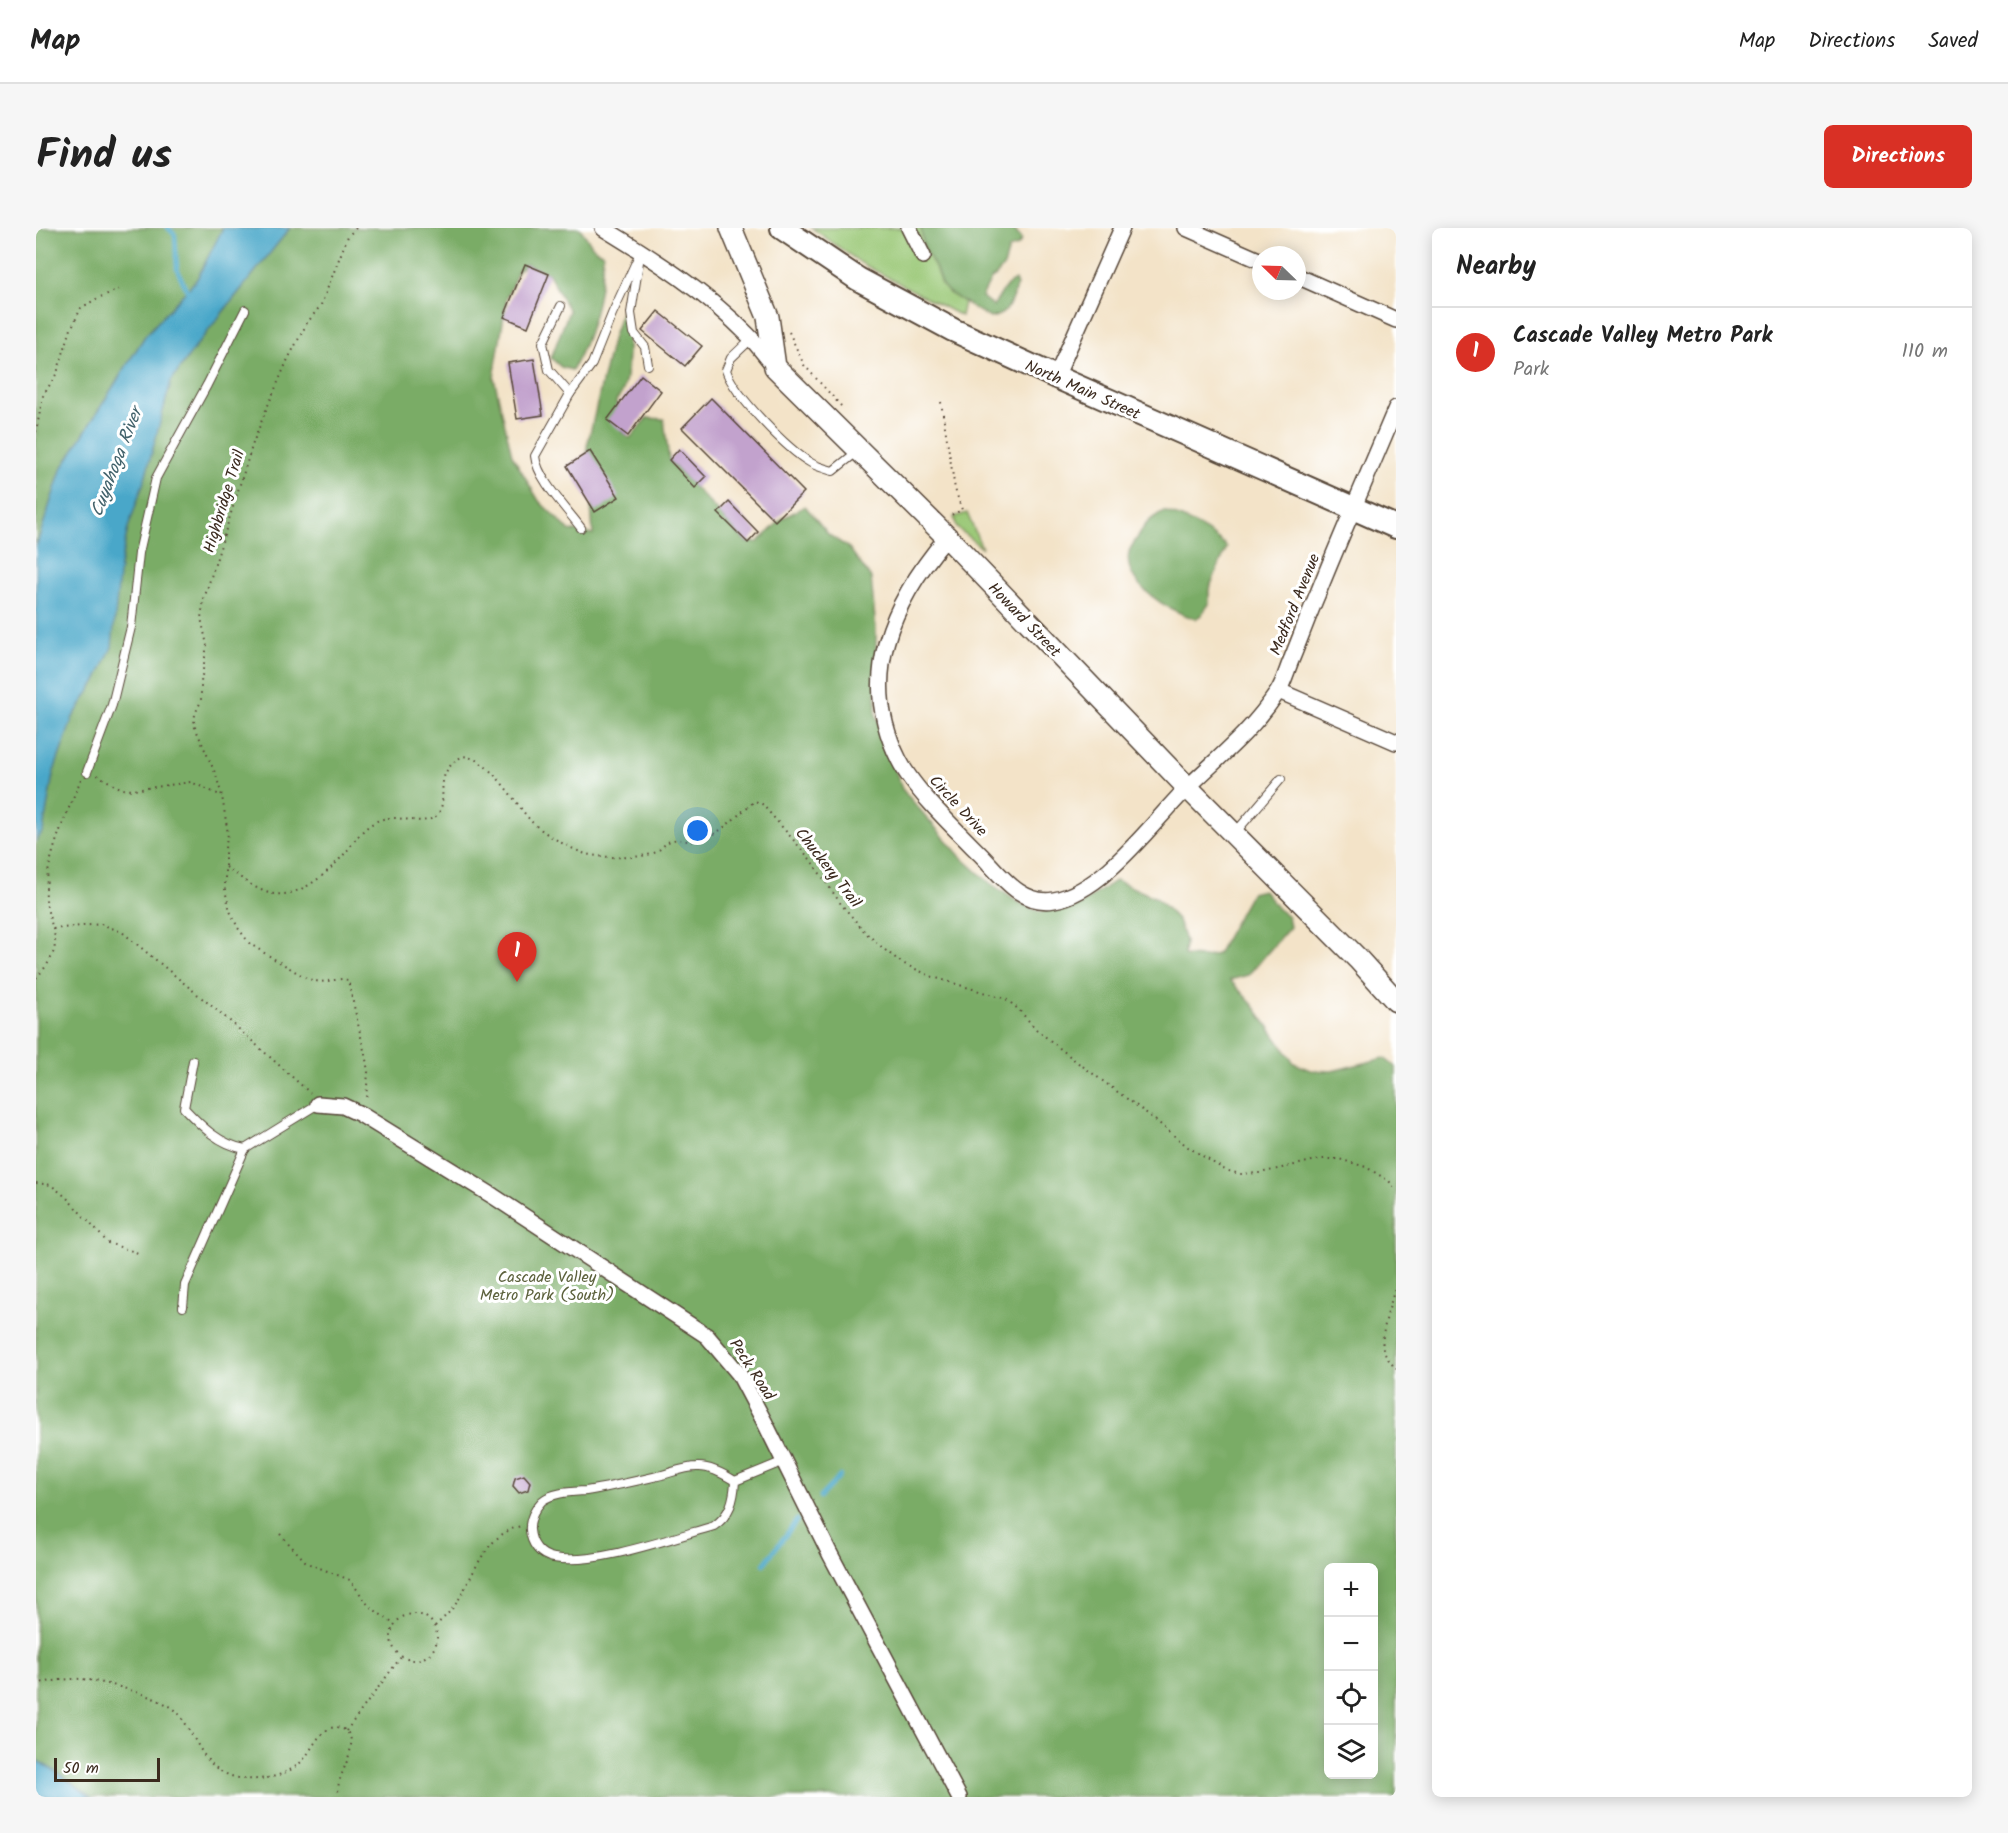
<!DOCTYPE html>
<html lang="en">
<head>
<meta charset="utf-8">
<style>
  body { margin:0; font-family:Kalam,sans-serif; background:#f6f6f6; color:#222 }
  .controls { position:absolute; right:18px; bottom:18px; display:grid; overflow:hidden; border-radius:9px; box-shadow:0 3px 15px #0003 }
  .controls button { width:54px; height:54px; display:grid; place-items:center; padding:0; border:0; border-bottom:2px solid #e0e0e0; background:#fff; color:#222; font:30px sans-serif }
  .compass { position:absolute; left:1216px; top:18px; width:54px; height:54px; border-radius:50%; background:#fff; box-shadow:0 3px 15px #0003; rotate:293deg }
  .scale { position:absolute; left:18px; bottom:15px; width:106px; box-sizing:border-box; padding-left:6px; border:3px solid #3b2a1e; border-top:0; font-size:16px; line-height:21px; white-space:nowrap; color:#3b2a1e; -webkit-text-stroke:4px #fff; paint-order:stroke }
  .you { position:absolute; left:662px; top:603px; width:21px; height:21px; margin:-15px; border:4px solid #fff; border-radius:50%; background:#1a73e8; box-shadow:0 0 0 9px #1a73e833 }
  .badge { display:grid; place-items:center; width:39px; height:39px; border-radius:50%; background:#d93025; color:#fff; font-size:20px; font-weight:700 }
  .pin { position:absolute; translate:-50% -50px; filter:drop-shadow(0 2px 3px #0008) }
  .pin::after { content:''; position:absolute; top:32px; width:21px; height:18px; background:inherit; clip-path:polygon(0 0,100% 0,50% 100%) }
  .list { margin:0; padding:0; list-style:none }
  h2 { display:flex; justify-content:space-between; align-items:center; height:78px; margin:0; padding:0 24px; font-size:26px }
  h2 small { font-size:20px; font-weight:400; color:#767676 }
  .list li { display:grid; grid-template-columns:39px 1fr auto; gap:18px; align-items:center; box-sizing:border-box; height:90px; padding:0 24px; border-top:2px solid #e0e0e0 }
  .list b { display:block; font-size:22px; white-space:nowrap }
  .list p { margin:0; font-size:20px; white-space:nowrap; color:#767676 }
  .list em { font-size:20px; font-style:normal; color:#767676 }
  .icon { flex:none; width:33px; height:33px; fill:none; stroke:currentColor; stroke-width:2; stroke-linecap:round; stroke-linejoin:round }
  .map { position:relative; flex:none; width:1360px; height:1569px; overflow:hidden; border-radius:9px }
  header { display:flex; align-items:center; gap:36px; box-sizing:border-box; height:84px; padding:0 30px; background:#fff; border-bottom:2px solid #e0e0e0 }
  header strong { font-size:28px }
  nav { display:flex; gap:33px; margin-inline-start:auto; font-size:21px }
  .intro { display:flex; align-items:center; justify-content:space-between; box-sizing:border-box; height:144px; padding:0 36px }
  h1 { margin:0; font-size:42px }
  .button { padding:15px 27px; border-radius:9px; background:#d93025; color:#fff; font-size:21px; font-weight:700 }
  main { display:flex; gap:36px; padding:0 36px }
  aside { flex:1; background:#fff; border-radius:9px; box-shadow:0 3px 15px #0003 }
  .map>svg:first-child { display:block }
</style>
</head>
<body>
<header>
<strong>Map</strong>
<nav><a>Map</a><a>Directions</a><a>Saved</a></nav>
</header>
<div class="intro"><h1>Find us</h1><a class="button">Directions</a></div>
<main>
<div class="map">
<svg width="1360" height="1569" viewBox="0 0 1360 1569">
  <rect width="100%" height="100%" fill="#fff"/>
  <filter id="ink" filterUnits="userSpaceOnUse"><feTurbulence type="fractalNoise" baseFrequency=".0167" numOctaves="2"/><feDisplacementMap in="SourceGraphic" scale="12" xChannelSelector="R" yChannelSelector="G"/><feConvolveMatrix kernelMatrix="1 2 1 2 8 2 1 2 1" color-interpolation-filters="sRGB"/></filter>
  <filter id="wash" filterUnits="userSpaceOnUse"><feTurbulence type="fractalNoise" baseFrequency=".008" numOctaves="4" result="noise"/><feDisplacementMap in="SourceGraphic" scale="24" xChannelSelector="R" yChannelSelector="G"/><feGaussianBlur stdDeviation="1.35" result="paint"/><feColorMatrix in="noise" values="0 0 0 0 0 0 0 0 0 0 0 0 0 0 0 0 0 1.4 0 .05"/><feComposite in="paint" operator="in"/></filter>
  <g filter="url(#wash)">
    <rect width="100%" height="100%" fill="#f3e3c8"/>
    <g fill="#99c774" stroke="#6a7849" stroke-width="1.5">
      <path d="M776 0H885L888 19 900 41 905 56 913 65 928 74 925 88 825 35Z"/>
      <path d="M931 285 946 320 921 300 918 289Z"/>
    </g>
    <g fill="#7aac66" stroke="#5a6b42" stroke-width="1.5" fill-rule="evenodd">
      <path d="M0 0H187L161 51 109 108 25 242 0 319Z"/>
      <path d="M254 0H544L557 19 567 26C566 66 555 108 536 142L525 139 515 130 533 83 513 46 490 36 482 43 471 69 458 150 476 227 503 273 533 302 557 306 551 218 577 108 587 79C596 92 592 151 586 165 585 167 581 171 580 173L586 204 594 210 611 190 628 191 633 232 711 315 722 314 747 290 769 278 793 307 813 320 835 350 840 402V487L866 561 925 629 954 655 982 674 1004 684 1044 677 1080 652 1120 670 1142 692 1149 713 1148 728 1169 729 1181 726 1215 665 1227 662 1242 681 1252 688 1254 699 1212 747 1194 752 1218 778 1258 835 1274 842 1296 843 1348 830 1360 839V1569H55L19 1543 0 1532V613L7 603 17 546 37 489 60 453 92 300 109 250 135 153 163 114ZM1292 1340H1338V1546H1292Z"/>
      <path d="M885 0H977L986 12 981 18 973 21 968 38 960 48 955 51 946 69 957 78 971 57 979 52 981 57C974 73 974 87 954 90L913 65 905 56 900 41 888 19Z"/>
      <path d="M1128 283C1152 292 1173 301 1191 319L1173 361V376L1165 387 1160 391C1134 383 1086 357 1093 324 1094 320 1098 315 1100 312 1109 296 1112 292 1128 283Z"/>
    </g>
    <g fill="#4aa7c9" stroke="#426874" stroke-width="1.5">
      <path d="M187 0H254L163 114 135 153 109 250 92 300 84 337 76 419 60 453 37 489 17 546 7 603 0 613V319L25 242 109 108 161 51Z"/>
      <path d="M0 1532 19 1543 55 1569H0Z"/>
    </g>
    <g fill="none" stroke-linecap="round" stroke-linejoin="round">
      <g stroke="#4aa7c9" stroke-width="4.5">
        <path d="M132 0 139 7 141 41 153 67"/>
        <path d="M784 1269 804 1248"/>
        <path d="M728 1336 761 1292"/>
      </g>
    </g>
    <g id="blocks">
      <g fill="#c2a2cd">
        <path d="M489 36 513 46 492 99 468 89Z"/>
        <path d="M622 83 666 118 649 138 606 103Z"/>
        <path d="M498 131 507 187 481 191 472 135Z"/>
        <path d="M605 147 625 163 592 208 571 192Z"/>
        <path d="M675 170 768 264 739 293 646 200Z"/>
        <path d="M643 221 670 249 659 260 633 232Z"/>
        <path d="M554 223 583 269 559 284 531 238Z"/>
        <path d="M693 274 722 304 712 315 682 285Z"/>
        <path d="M488 1247 494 1254 492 1262 483 1265 477 1258 479 1250Z"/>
      </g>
    </g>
  </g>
  <g filter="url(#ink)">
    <use href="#blocks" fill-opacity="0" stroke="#574638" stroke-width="1.5"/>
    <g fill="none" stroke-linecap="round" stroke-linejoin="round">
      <g stroke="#574638" stroke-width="10">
        <g id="lane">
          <path d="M603 34 595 85 598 105 609 119 612 137"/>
          <path d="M525 78 507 115 513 142 534 166"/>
          <path d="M715 111 695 130 690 142C698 167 752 222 775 235 782 239 790 241 797 243L822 223"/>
          <path d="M545 300C532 282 501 251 499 228L534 166 556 136 576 86 605 23"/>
          <path d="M51 544 76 477 95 399 103 325 120 250 171 157 209 82"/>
          <path d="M1199 605 1245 551"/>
          <path d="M157 833 148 880C166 899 183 916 209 921"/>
          <path d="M147 1079 149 1057 209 921 282 876"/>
          <path d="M699 1253C698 1272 694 1287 678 1298 639 1309 557 1338 518 1330 504 1328 495 1316 494 1302 493 1292 499 1280 506 1273 517 1264 536 1264 550 1263 575 1259 600 1253 626 1247 637 1244 650 1239 661 1239 674 1238 688 1246 699 1253L748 1233"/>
        </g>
      </g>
      <g stroke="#574638" stroke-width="18">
        <g id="street">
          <path d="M567 0C618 31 671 65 712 107 722 117 730 129 739 139"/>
          <path d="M873 0 887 28"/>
          <path d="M1150 0 1225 33"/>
          <path d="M1261 48 1360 92"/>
          <path d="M1020 149 1086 0"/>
          <path d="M911 309C856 374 821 449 863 532 878 562 919 601 944 626 964 646 985 678 1018 672 1068 664 1118 592 1152 559 1185 527 1215 504 1241 465 1248 455 1251 441 1256 430 1265 408 1273 386 1282 365 1307 303 1334 242 1360 180"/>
          <path d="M1243 463 1360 514"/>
          <path d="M282 876 307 878 324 886 457 968 671 1108 703 1146 729 1195 794 1326 923 1569"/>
        </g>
      </g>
      <g stroke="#574638" stroke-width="24">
        <path id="secondary" d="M695 0 732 89 739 139 911 309 1151 559 1322 731 1360 773"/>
      </g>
      <g stroke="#574638" stroke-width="26">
        <path id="primary" d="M746 0 822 51 917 102 1020 149 1360 299"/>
      </g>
      <g stroke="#574638" stroke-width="2" stroke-dasharray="1.5 4.5" stroke-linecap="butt">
        <path d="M320 0 312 8 285 77 271 95 252 131 230 182 217 215 168 371 165 390 171 417 165 454V473L159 486 158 497 180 547 186 568 192 606 189 620V662L194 683 202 700 214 716 230 726 272 751 284 754 306 751 312 752 330 831 332 844 330 872"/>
        <path d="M753 104 768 137 806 179"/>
        <path d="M905 174 919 261 926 282 913 288"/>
        <path d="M0 204 7 168 21 145 35 101 45 80 62 70 86 60"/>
        <path d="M61 547 86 561 97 562 155 554 186 568"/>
        <path d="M190 639C203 648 216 660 233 665 262 673 293 644 310 624 320 611 330 595 347 591 363 586 388 600 401 587 415 571 393 547 427 528 455 531 478 574 495 593 505 604 536 622 550 626 566 630 603 631 618 625 625 622 629 614 637 612 646 610 656 616 664 613 686 605 702 586 719 573L726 576 774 631 805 676 829 704 849 722 866 735 897 749 970 771 982 781 1001 802 1041 834 1113 887 1152 919 1189 942 1204 946 1224 945 1285 931H1303L1330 939 1353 953 1360 962"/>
        <path d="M17 701 65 696 86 704 195 794 274 865"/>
        <path d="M0 750C38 710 7 701 10 660 13 623 31 585 45 551"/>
        <path d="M0 955 15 957 30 969 72 1015 105 1026"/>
        <path d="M1360 1056C1356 1072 1344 1105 1347 1121 1349 1128 1355 1135 1360 1141"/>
        <path d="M244 1306 271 1335 314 1352 333 1378 359 1397"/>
        <circle cx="378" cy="1409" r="23"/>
        <path d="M399 1398C408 1390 417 1381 423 1371 439 1344 450 1306 485 1298"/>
        <path d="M0 1455C15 1454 30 1450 46 1451 66 1453 132 1470 143 1486 162 1511 167 1543 203 1550 225 1554 252 1548 267 1532 277 1521 287 1492 307 1501 325 1510 308 1538 304 1551 302 1557 302 1563 302 1569"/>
        <path d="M310 1503 365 1429"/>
      </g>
      <use href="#lane" stroke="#fff" stroke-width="8"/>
      <use href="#street" stroke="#fff" stroke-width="15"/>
      <use href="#secondary" stroke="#fff" stroke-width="21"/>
      <use href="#primary" stroke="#fff" stroke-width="22"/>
    </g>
  </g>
  <g text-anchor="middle" stroke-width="6" stroke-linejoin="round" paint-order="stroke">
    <g font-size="16" fill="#3b2a1e" stroke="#fff">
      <text transform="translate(1047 161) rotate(24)" y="6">North Main Street</text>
      <text transform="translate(187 273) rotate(-73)" y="6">Highbridge Trail</text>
      <text transform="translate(1258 376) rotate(-68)" y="6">Medford Avenue</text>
      <text transform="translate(989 391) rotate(46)" y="6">Howard Street</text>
      <text transform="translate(923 577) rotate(47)" y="6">Circle Drive</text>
      <text transform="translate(793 639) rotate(52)" y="6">Chuckery Trail</text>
      <text transform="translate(717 1141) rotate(57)" y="6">Peck Road</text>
    </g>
    <g font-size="16" fill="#5c613c" stroke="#fff">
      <text x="511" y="1054">Cascade Valley<tspan x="511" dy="18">Metro Park (South)</tspan></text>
    </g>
    <g font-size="18" font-style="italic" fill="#42626b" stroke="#fff">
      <text transform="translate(80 234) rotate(-69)" y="6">Cuyahoga River</text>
    </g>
  </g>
</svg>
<div class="controls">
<button>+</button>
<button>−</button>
<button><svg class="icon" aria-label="locate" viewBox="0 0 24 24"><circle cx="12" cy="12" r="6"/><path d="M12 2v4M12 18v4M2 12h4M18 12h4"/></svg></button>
<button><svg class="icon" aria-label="layers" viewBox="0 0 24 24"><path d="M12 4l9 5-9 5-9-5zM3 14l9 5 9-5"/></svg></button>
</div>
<svg class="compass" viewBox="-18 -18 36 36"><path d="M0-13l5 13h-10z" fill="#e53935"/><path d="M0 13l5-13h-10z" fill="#767676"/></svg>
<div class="scale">50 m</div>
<div class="you"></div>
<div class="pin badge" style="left:481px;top:754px">1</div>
</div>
<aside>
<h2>Nearby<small></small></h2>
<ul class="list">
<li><span class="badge">1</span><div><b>Cascade Valley Metro Park</b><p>Park</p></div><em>110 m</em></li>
</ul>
</aside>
</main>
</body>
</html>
